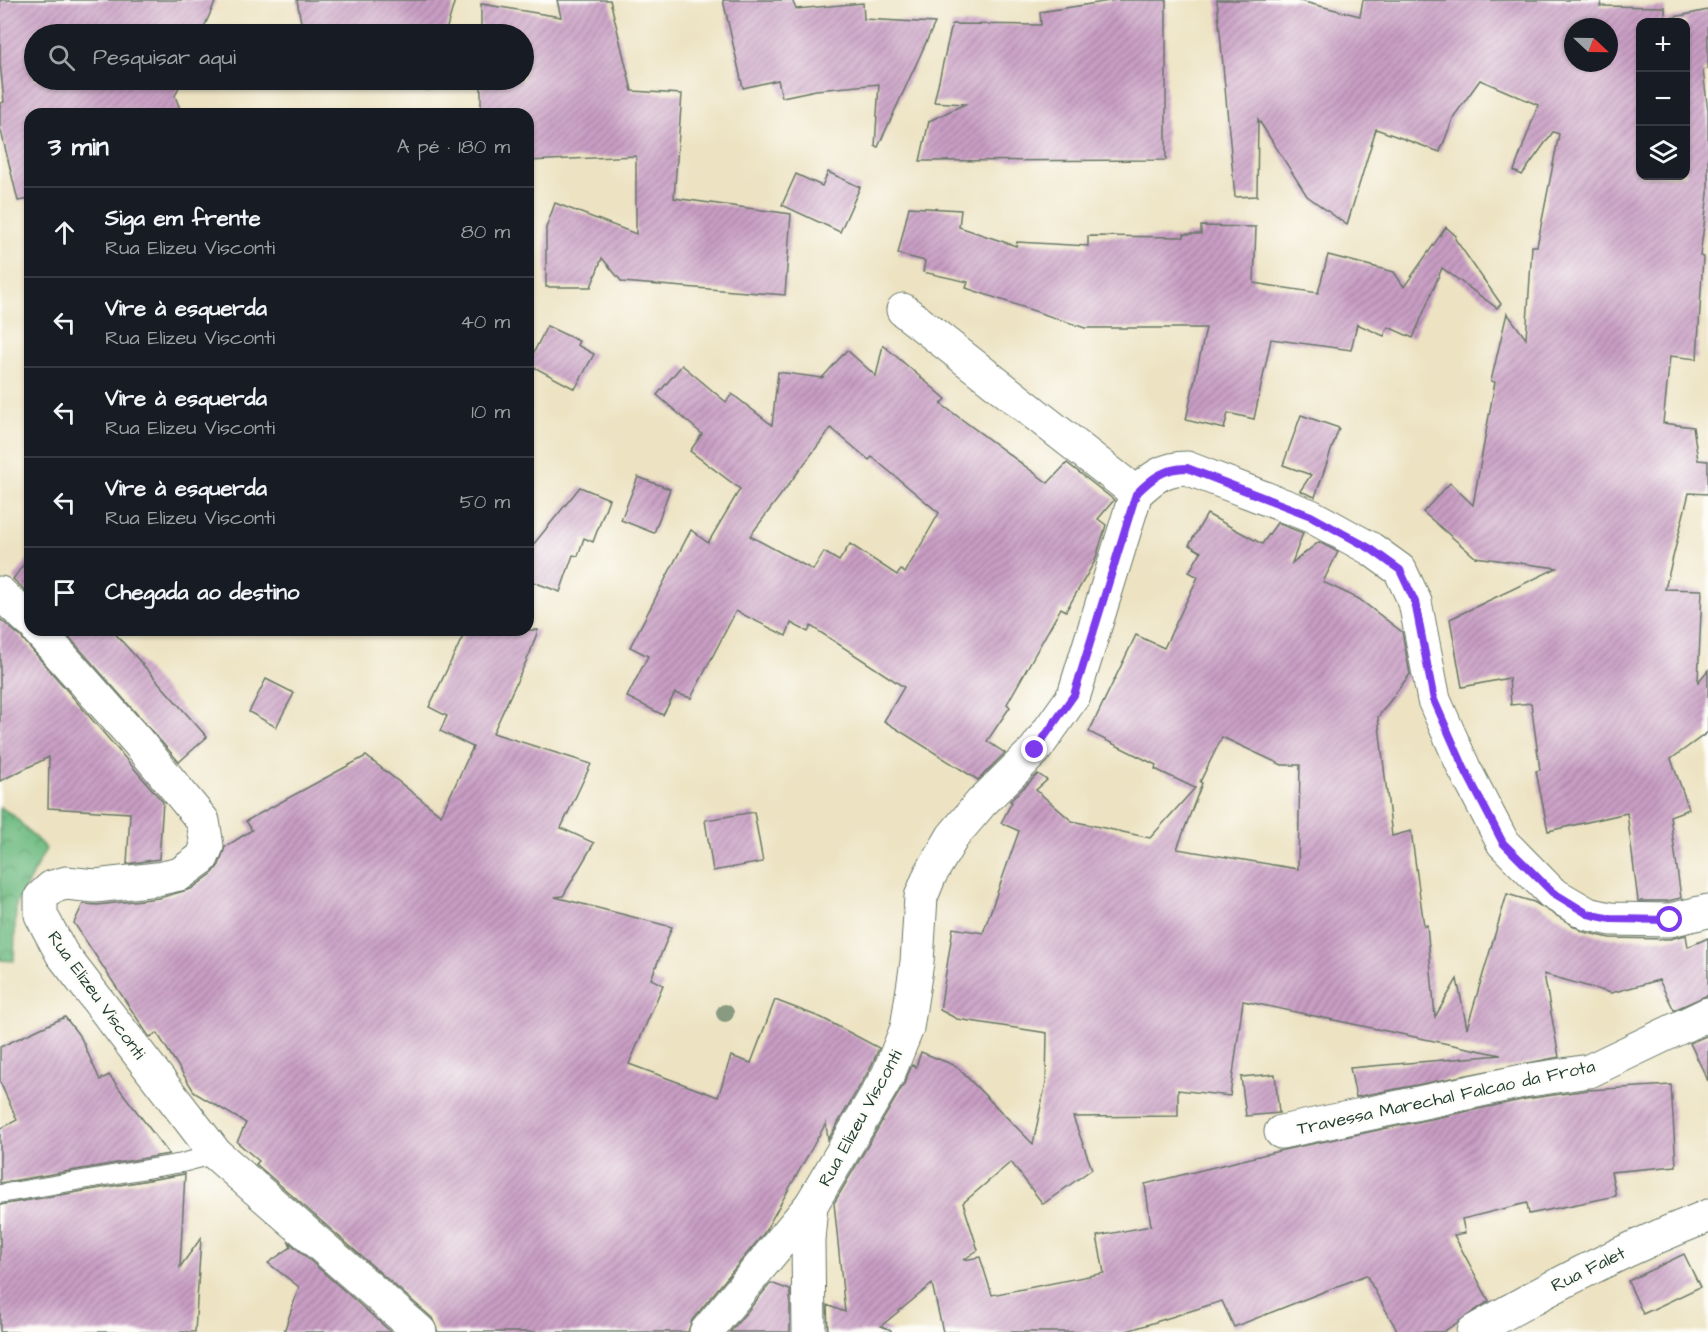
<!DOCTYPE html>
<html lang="pt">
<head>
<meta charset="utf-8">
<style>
  body { margin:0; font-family:"Architects Daughter",sans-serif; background:#20242c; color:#f1f3f6 }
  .controls { position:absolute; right:18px; top:18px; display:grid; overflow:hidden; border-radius:12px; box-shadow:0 2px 4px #0004 }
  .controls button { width:54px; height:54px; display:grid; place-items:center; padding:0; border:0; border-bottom:2px solid #363941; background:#171b24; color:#f1f3f6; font:30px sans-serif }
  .compass { position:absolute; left:1564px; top:18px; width:54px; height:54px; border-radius:50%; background:#171b24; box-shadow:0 2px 4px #0004; rotate:112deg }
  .stop { position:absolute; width:18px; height:18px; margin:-14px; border:4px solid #7c3aed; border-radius:50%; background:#fff }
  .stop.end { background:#7c3aed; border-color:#fff; box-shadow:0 2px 6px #0008 }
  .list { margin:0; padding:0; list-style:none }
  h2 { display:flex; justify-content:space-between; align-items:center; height:78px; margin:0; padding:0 24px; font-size:26px }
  h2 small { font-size:20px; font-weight:400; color:#9ea1a6 }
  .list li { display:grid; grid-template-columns:39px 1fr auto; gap:18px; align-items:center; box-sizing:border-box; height:90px; padding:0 24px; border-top:2px solid #363941 }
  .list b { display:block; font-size:22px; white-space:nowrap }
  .list p { margin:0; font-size:20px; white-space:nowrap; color:#9ea1a6 }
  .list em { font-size:20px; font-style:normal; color:#9ea1a6 }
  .icon { flex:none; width:33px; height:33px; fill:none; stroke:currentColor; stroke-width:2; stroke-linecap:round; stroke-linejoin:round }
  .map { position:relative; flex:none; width:1708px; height:1332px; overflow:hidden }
  .search { position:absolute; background:#171b24; box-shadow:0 2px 4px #0004; left:24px; top:24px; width:510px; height:66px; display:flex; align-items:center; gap:15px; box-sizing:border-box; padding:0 21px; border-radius:33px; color:#9ea1a6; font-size:22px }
  .panel { position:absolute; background:#171b24; box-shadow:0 2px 4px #0004; left:24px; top:108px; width:510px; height:528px; border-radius:18px }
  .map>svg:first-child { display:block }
</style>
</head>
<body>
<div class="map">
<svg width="1708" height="1332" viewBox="0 0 1708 1332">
  <defs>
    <pattern id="forest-crowns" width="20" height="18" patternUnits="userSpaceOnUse" patternTransform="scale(1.5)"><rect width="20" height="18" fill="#74be86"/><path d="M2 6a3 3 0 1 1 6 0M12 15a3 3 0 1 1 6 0" fill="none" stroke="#5f9c6e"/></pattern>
    <pattern id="building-hatch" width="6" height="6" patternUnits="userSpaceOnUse" patternTransform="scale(1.5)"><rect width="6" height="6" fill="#c99ec4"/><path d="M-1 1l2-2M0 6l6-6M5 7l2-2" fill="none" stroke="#a382a0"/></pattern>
  </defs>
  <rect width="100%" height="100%" fill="#fdfcf7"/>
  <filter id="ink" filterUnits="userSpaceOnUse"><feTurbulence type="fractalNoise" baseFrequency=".0167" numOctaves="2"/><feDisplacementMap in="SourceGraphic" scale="12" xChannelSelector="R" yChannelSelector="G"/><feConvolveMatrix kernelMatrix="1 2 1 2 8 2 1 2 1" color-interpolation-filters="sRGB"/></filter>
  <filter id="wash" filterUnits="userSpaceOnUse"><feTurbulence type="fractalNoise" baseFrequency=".008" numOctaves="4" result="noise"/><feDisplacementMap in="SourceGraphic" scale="24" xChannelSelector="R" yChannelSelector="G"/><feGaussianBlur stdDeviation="1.35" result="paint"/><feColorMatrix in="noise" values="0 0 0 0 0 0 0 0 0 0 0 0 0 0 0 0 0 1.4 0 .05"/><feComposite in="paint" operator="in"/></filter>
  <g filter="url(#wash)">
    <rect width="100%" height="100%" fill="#ede3c3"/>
    <path fill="url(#forest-crowns)" stroke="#4a7e5d" stroke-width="1.5" d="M0 807 13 815 46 849 16 905 14 961 0 960Z"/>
    <g id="blocks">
      <g fill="url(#building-hatch)" fill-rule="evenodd">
        <path d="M0 0H216L201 34H34V80H182L175 96 182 114H30V199L18 201 0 127V103L4 102 0 62Z"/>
        <path d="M297 0H455L445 34H303Z"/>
        <path d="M557 0H610L632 91 682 94 674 198 791 214 785 295 622 282 602 258 591 287H546V228L555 203 636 234V156L528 161V114H481V80H524V34H481V4L561 17Z"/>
        <path d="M723 0H792L796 9 863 3 864 19 935 23 878 147 875 146 879 84 816 90 782 97 778 80 743 88Z"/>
        <path d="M1116 0H1166V160L920 161 929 121 965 104 934 102 952 24 1041 25 1040 12Z"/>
        <path d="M1217 0H1296L1360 16 1363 0H1602L1600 6 1665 7V19L1708 10V69L1703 70 1708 111V194L1700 256 1703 257 1697 359 1670 356 1663 423 1693 427 1698 460 1708 461V494L1689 493 1665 589 1702 590 1698 682 1708 670V732L1671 759 1689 809 1670 816 1681 898 1668 901H1638L1627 813 1548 831 1536 771 1540 770 1531 703 1511 705 1509 678 1462 687 1450 619 1557 568 1475 557 1423 512 1450 483 1473 505 1495 382 1491 381 1507 313 1526 339 1532 246H1537L1559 134 1553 132 1522 175 1514 171 1538 105 1480 80 1454 116 1440 152 1376 129 1347 225 1307 196 1258 119 1257 196 1235 197ZM1641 22H1686V176H1641ZM1573 27H1609V63H1573Z"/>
        <path d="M342 80H432L429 90Z"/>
        <path d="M828 172 860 187 840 232 782 205 796 174 822 186Z"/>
        <path d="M909 207 961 210 959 227 1016 246 1017 242 1088 246V236L1184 237V234H1201V226L1256 227 1254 283 1318 293 1328 255 1394 272 1404 287 1446 227 1456 236 1455 239 1501 304 1497 308 1442 268 1413 338 1388 327 1384 336 1357 324 1351 350 1271 339 1254 419 1228 413 1224 429 1186 420 1206 328H1085L966 288 968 282 923 272 925 261 898 254Z"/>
        <path d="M547 326 579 341 577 345 594 354 575 389 528 364Z"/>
        <path d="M883 345 946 399 941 404 1048 483 1067 463 1114 500 1098 519 1106 525 1095 561 1066 611 1061 608 1007 704 1010 707 987 741 1005 753 978 780 884 721 904 687 811 626 808 632 791 623 786 636 736 611 691 698 675 693 663 715 627 697 648 656 630 647 691 530 708 543 740 489 690 451 702 434 657 395 682 365 726 402 732 394 772 425 778 372 822 378 847 350 876 376ZM831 428 869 460 872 457 939 513 905 573 901 570 897 575 850 544 839 561 824 552 813 570 750 536Z"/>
        <path d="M1301 415 1339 428 1315 497 1300 491 1311 475 1283 465Z"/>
        <path d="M638 477 670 489 654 533 621 520Z"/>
        <path d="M580 487 609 499 593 542 584 538 578 556 573 555 560 592 528 580V551Z"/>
        <path d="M1207 514 1262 544 1277 523 1303 533 1292 563 1319 542 1338 552 1323 582 1359 599 1402 632 1410 674 1378 717 1392 836 1411 831 1424 926 1427 925 1435 1017 1457 979 1467 1028 1507 894 1534 902 1584 932 1610 938 1670 939 1686 935 1688 947 1708 938V995L1674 1010 1659 980 1611 993 1544 974 1559 1057 1356 1097 1350 1068 1501 1055 1243 1001 1230 1096 1178 1090V1116L1073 1117 1092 1169 1043 1204 1011 1162 963 1203 978 1250 963 1260 980 1257 992 1295 1104 1273 1097 1236 1151 1226 1145 1184 1283 1150 1526 1099 1588 1090 1671 1085 1676 1166 1611 1172 1616 1196 1529 1214 1527 1203 1462 1219 1465 1233 1454 1235 1489 1301 1443 1332H1398L1366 1275 1234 1327 1222 1301 1124 1332H943L932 1284 881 1326 891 1330V1332H828L827 1305 845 1312 834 1203 904 1084 912 1065 916 1067 921 1052 956 1066 1033 1144 1046 1082 1047 1033 957 1019 940 1010 953 928 983 933 1019 831 1001 823 1012 802 1010 801 1038 774 1047 780 1036 790 1072 821 1150 838 1195 788 1155 769 1156 765 1089 732 1136 635 1164 648 1198 577 1189 572 1201 552 1189 545ZM1222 737 1282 765H1300L1298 869 1177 849 1202 783 1200 782Z"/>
        <path d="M30 556V595L13 579Z"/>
        <path d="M0 619 21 637 163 802 159 859 127 864 130 813 48 808 49 757 0 781Z"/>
        <path d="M63 630H112L207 737 179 762Z"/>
        <path d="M466 630H538L530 653 493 733 591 764 561 828 594 843 563 896 555 897 672 927 651 979 663 985 629 1064 718 1097 731 1056 751 1063 775 1000 822 1018 879 1048 871 1067 828 1140 826 1123 764 1233 692 1320 688 1332H438L432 1318 256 1164 259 1161 237 1142 246 1123 195 1093 157 1033 150 1037 148 1035 74 923 83 904 97 905 159 898 191 889 213 873 219 865 225 847 252 830 246 821 366 756 441 815 473 747 440 731 447 716 429 707Z"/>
        <path d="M266 679 294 693 276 727 249 712Z"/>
        <path d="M754 812 763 862 713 871 705 820Z"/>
        <path d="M65 1017 81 1038 100 1080 109 1075 169 1154 0 1183V1129L17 1120 0 1082V1047Z"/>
        <path d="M1708 1035V1081L1690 1043Z"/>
        <path d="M1275 1074 1279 1113 1246 1116 1241 1077Z"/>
        <path d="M185 1174 180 1267 201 1238 195 1332H0V1205Z"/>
        <path d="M288 1241 391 1332H284L299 1287 268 1263 291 1247Z"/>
        <path d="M1684 1254 1700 1287 1643 1314 1628 1281Z"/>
        <path d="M771 1283 790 1290V1332H730Z"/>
      </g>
    </g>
  </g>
  <g filter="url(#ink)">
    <use href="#blocks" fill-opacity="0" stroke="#677766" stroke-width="1.5"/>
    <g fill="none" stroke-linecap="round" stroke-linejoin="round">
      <g stroke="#677766" stroke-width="20">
        <path id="service" d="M0 1194 182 1163 216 1154"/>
      </g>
      <g stroke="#677766" stroke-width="35">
        <g id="minor">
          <path d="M903 310 1136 493"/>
          <path d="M0 593 30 621"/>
          <path d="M38 630 137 741 203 821 207 846 202 858 180 874 157 879 95 886 66 883 52 887 41 897V915L62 954 216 1154 420 1332"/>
          <path d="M1281 1132 1523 1081 1589 1071 1708 1014"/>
          <path d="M706 1332 811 1205 888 1075 907 1028 917 962 921 897 930 875 953 836 981 803 1035 750 1074 695 1136 493C1152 478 1164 468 1187 468L1311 516 1371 549 1400 570 1415 602 1434 700 1464 768 1503 843 1552 893 1588 914 1611 919 1670 920 1708 911"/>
          <path d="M809 1332 808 1240 811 1205"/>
          <path d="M1473 1332C1549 1287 1626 1248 1708 1216"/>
        </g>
      </g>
      <use href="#service" stroke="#fff" stroke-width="18"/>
      <use href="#minor" stroke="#fff" stroke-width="33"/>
    </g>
    <circle fill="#889a80" cx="725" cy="1013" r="9"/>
  </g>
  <g fill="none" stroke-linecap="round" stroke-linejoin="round" filter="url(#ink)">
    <path stroke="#7c3aed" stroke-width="8" d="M1035 750 1074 695 1136 494C1152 478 1164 468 1187 468L1311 516 1371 549 1400 570 1415 602 1434 700 1464 768 1503 843 1552 892 1588 914 1611 919 1670 920"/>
  </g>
  <g text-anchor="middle" stroke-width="4.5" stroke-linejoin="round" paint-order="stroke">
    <g font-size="18" fill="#1f3d34" stroke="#fdfcf7">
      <text transform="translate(97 995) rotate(54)" y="6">Rua Elizeu Visconti</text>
      <text transform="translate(1446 1097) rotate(-12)" y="6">Travessa Marechal Falcao da Frota</text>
      <text transform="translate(860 1118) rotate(-61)" y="6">Rua Elizeu Visconti</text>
      <text transform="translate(1588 1269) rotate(-26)" y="6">Rua Falet</text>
    </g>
  </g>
</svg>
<div class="controls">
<button>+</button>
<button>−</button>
<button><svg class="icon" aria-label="layers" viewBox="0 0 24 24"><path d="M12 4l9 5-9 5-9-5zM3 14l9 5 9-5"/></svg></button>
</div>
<svg class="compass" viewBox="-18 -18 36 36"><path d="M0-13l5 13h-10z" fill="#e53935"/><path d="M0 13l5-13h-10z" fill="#9ea1a6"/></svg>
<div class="stop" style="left:1670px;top:920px"></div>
<div class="stop end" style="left:1035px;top:750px"></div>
<div class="search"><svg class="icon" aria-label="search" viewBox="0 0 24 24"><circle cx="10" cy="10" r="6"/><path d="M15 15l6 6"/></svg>Pesquisar aqui</div>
<section class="panel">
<h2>3 min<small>A pé · 180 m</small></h2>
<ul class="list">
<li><svg class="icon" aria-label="ahead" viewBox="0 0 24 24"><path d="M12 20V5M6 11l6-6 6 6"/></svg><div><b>Siga em frente</b><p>Rua Elizeu Visconti</p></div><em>80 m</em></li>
<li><svg class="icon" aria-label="left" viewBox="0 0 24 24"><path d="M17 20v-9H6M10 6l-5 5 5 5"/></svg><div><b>Vire à esquerda</b><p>Rua Elizeu Visconti</p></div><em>40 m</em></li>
<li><svg class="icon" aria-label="left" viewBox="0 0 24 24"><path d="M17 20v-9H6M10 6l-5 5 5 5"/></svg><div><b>Vire à esquerda</b><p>Rua Elizeu Visconti</p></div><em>10 m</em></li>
<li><svg class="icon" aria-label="left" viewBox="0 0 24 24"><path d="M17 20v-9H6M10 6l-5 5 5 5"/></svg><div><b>Vire à esquerda</b><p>Rua Elizeu Visconti</p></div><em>50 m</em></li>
<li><svg class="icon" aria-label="arrive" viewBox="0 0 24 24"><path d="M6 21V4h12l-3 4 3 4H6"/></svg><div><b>Chegada ao destino</b></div></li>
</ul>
</section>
</div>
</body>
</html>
